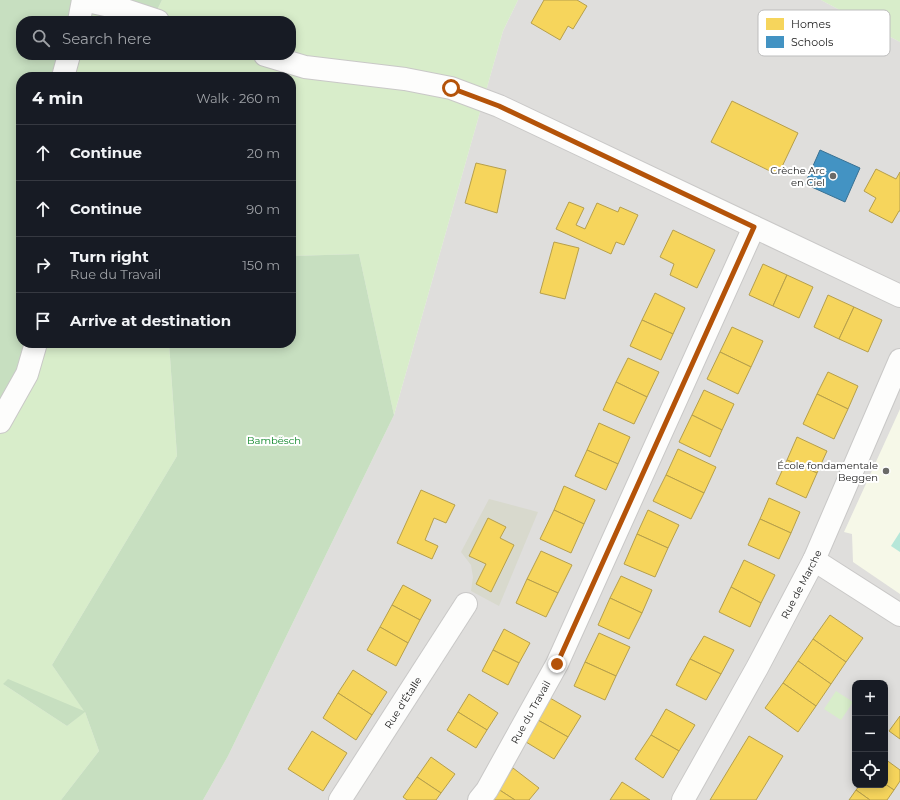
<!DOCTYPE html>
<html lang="en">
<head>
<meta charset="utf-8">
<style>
  body { margin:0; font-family:Montserrat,sans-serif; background:#20242c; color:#f1f3f6 }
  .controls { position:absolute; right:12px; bottom:12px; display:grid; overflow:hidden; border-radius:8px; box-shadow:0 2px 10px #0003 }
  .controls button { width:36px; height:36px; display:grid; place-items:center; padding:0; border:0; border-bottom:1px solid #363941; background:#171b24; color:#f1f3f6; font:20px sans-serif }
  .stop { position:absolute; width:12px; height:12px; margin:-9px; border:3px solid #b45309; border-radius:50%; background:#fff }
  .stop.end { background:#b45309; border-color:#fff; box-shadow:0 1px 4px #0008 }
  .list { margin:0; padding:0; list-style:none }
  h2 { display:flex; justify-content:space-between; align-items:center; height:52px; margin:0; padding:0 16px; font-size:17px }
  h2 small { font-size:13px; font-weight:400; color:#9ea1a6 }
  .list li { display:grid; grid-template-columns:26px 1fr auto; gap:12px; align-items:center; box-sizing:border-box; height:56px; padding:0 16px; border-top:1px solid #363941 }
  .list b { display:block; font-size:15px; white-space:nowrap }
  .list p { margin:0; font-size:13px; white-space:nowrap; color:#9ea1a6 }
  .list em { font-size:13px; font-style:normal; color:#9ea1a6 }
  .icon { flex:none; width:22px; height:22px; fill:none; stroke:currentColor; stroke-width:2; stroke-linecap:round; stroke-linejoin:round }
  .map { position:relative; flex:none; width:900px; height:800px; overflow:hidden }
  .search { position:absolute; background:#171b24; box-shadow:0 2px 10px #0003; left:16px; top:16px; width:280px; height:44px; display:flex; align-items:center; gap:10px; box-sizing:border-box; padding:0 14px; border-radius:16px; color:#9ea1a6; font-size:15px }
  .panel { position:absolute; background:#171b24; box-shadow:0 2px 10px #0003; left:16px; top:72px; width:280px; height:276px; border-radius:16px }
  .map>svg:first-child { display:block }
</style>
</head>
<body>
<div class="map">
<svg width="900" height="800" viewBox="0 0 900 800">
  <rect width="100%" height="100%" fill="#f0efeb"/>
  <path fill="#dfdedc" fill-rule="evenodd" d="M518 0H821L900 42V800H203L228 756 394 415 503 31ZM855 683H885V785H855Z"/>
  <path fill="#f6f8e8" d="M900 409V594L853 562 852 534 844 532Z"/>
  <path fill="#d8d9cd" d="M489 499 538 512 499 606 471 591 473 577 471 565 461 552Z"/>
  <g fill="#d8edca" fill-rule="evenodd">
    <path d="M162 0H518L503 31 394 415 359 254 291 256V77H63L69 55H291V21H79L82 8 155 14Z"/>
    <path d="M821 0H900V42Z"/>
    <path d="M36 343H169L177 456 52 665 85 712 99 751 61 800H0V422ZM3 684 84 712 67 726Z"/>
    <path d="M836 691 853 702 841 720 824 709Z"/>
  </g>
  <g fill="#c7dfc0">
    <path d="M0 0H162L155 14 84 0 79 21H21V55H69L63 77H21V343H36L0 422Z"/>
    <path d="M359 254 394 415 228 756 203 800H61L99 751 85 712 67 726 3 684 8 679 84 711 52 665 177 456 169 343H291V256Z"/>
  </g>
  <path fill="#b6e7d9" d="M900 532V552L891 546Z"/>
  <g fill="#f6d55c" stroke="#b69f4b">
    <path d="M544 0H577L587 6 573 29 568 26 560 40 531 23Z"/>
    <path d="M732 101 798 133 778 175 711 142Z"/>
    <path d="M476 163 506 170 497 213 465 203Z"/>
    <path d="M876 169 896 179 900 172V211H899L892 223 869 211 876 198 864 191Z"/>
    <path d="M569 202 584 208 576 225 585 229 597 203 618 212 620 207 638 215 624 245 616 242 611 254 556 229Z"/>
    <path d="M673 230 715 250 697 288 670 275 674 264 660 257Z"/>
    <path d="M554 242 579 248 565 299 540 293Z"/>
    <path d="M763 264 787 275 773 306 749 295Z"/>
    <path d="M787 275 813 287 799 318 773 306Z"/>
    <path d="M655 293 685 308 673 334 642 320Z"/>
    <path d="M828 295 854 307 839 339 814 327Z"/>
    <path d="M854 307 882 320 868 352 839 339Z"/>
    <path d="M642 320 673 334 661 360 630 346Z"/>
    <path d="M732 327 763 341 751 367 720 352Z"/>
    <path d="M720 352 751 367 738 394 707 379Z"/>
    <path d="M628 358 659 372 647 397 616 382Z"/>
    <path d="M828 372 858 386 848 409 817 394Z"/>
    <path d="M616 382 647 397 634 424 603 410Z"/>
    <path d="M704 390 734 404 722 430 692 415Z"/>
    <path d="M817 394 848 409 834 439 803 424Z"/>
    <path d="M692 415 722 430 710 457 679 442Z"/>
    <path d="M599 423 630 437 618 464 587 450Z"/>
    <path d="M797 437 827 451 817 473 787 460Z"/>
    <path d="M678 449 716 467 704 493 666 475Z"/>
    <path d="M587 450 618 464 606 490 575 476Z"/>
    <path d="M787 460 817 473 806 498 776 484Z"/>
    <path d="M666 475 704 493 691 519 653 501Z"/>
    <path d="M564 486 595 500 584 524 554 510Z"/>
    <path d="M421 490 455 505 446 523 434 518 425 540 438 546 432 559 397 543Z"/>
    <path d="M769 498 800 512 791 533 760 519Z"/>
    <path d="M554 510 584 524 571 553 540 539Z"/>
    <path d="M648 510 679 525 668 548 637 534Z"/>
    <path d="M488 518 506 527 500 538 514 545 491 592 476 584 486 564 469 556Z"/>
    <path d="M760 519 791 533 779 559 748 545Z"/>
    <path d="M637 534 668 548 655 577 624 564Z"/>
    <path d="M541 551 572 565 558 593 527 579Z"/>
    <path d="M744 560 775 575 761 603 731 587Z"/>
    <path d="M621 576 652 590 642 613 610 598Z"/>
    <path d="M527 579 558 593 546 617 516 603Z"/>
    <path d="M403 585 431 600 420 620 392 605Z"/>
    <path d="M731 587 761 603 750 627 719 612Z"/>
    <path d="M610 598 642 613 629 639 598 625Z"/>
    <path d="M392 605 420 620 408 643 380 627Z"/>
    <path d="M830 615 863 638 846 662 813 639Z"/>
    <path d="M380 627 408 643 396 666 367 650Z"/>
    <path d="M504 629 530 643 519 663 493 650Z"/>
    <path d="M599 633 630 647 616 676 585 662Z"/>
    <path d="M704 636 734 650 721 674 690 659Z"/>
    <path d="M813 639 846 662 831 684 798 661Z"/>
    <path d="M493 650 519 663 508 685 482 671Z"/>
    <path d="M690 659 721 674 706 700 676 685Z"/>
    <path d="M798 661 831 684 816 706 783 683Z"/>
    <path d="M585 662 616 676 605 700 574 686Z"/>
    <path d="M353 670 387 692 372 715 338 693Z"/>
    <path d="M783 683 816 706 798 732 765 708Z"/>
    <path d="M338 693 372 715 356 740 323 718Z"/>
    <path d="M469 694 498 713 487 730 458 712Z"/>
    <path d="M550 698 581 716 568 737 538 720Z"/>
    <path d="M666 709 695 725 679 751 651 735Z"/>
    <path d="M458 712 487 730 476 748 447 730Z"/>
    <path d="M900 716V739L889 731Z"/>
    <path d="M538 720 568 737 554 759 526 742Z"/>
    <path d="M312 731 347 753 323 791 288 769Z"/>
    <path d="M651 735 679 751 663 778 635 759Z"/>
    <path d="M749 736 783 756 756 800H710Z"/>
    <path d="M431 757 455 774 441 793 417 777Z"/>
    <path d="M885 759 900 770V781L894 790 885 784Z"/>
    <path d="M513 768 539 788 529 800H515L498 789Z"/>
    <path d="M417 777 441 793 436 800H407L403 797Z"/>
    <path d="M622 782 650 800H610Z"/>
    <path d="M885 784 894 790 887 800H870L856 790 860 785Z"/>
    <path d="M498 789 515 800H490Z"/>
    <path d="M856 790 870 800H849Z"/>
  </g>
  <path fill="#4393c3" stroke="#397193" d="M820 150 860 168 845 202 805 184Z"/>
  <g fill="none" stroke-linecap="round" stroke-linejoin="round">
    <g stroke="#c9c8c7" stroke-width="24">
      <g id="minor">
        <path d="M79 21 83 0 119 8 158 21"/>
        <path d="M265 55 305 67 405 79 451 88 499 106 900 296"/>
        <path d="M63 77 69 55"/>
        <path d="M0 422 27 374 36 343"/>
        <path d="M814 560 900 615"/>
        <path id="s1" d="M340 800 466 604"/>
        <path id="s2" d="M479 800 487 790 557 664 754 227"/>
        <path id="s3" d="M683 800 757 668 814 560 900 360"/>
      </g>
    </g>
    <use href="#minor" stroke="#fdfdfc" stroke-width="22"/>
  </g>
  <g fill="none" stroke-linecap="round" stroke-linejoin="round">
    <path stroke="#b45309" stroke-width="5" d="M451 88 499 106 754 227 557 664"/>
  </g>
  <g fill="#6a6a68" stroke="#fff" stroke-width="1.5">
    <circle cx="833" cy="176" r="4"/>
    <circle cx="886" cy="471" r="4"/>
  </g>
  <g text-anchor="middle" stroke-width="4" stroke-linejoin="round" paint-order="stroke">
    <g font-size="10" fill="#222" stroke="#fff" text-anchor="end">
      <text x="825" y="174">Crèche Arc<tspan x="825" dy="12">en Ciel</tspan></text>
      <text x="878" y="469">École fondamentale<tspan x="878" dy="12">Beggen</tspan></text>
    </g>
    <g font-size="10" fill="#0b8526" stroke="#fff">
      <text x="274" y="444">Bambësch</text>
    </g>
    <g font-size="10" fill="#222" stroke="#fff">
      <text dy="4" stroke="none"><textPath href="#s3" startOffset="246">Rue de Marche</textPath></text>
      <text dy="4" stroke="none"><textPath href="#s1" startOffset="116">Rue d'Étalle</textPath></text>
      <text dy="4" stroke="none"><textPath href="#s2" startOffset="102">Rue du Travail</textPath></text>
    </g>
  </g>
  <rect x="758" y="10" width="132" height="46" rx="6" fill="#fff" stroke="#bdbdbd" stroke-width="1"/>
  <rect x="766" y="18" width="18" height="12" fill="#f6d55c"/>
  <rect x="766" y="36" width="18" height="12" fill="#4393c3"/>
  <g font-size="11" fill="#222">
    <text x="791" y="28">Homes</text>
    <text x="791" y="46">Schools</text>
  </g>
</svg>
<div class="controls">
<button>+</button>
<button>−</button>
<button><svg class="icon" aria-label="locate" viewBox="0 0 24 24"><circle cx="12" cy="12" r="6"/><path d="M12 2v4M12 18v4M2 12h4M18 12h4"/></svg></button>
</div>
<div class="stop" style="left:451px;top:88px"></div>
<div class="stop end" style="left:557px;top:664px"></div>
<div class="search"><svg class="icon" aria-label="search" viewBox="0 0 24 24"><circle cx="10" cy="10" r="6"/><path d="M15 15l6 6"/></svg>Search here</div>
<section class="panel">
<h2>4 min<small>Walk · 260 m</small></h2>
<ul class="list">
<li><svg class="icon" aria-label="ahead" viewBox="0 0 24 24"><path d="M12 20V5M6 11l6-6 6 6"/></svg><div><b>Continue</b></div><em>20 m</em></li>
<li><svg class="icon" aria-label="ahead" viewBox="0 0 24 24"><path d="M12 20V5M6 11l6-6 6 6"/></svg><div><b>Continue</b></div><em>90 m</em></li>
<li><svg class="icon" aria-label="right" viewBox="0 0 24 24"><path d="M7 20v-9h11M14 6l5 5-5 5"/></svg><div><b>Turn right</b><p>Rue du Travail</p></div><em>150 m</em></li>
<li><svg class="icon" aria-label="arrive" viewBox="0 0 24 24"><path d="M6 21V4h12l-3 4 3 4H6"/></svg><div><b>Arrive at destination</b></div></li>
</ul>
</section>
</div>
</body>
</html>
